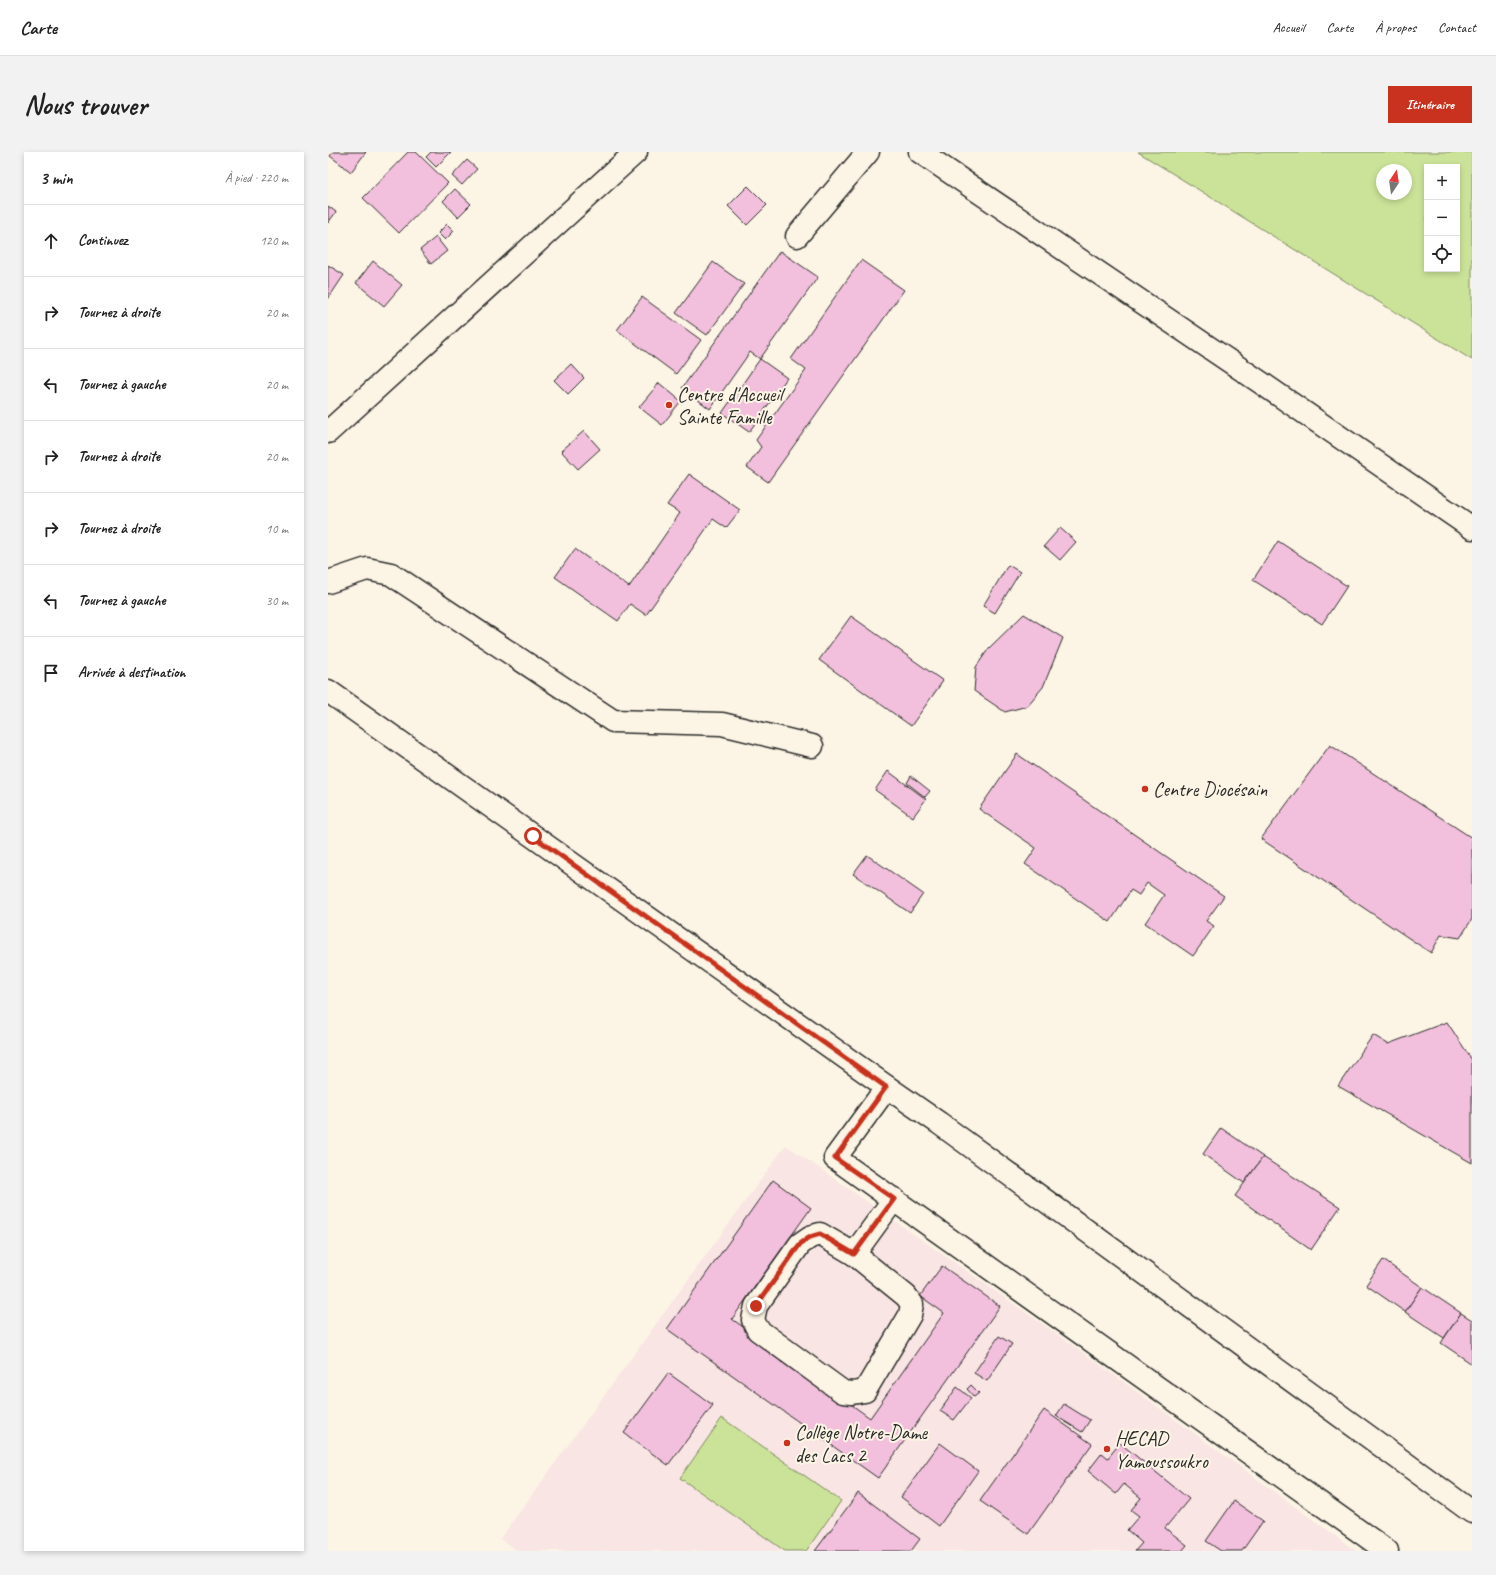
<!DOCTYPE html>
<html lang="fr">
<head>
<meta charset="utf-8">
<style>
  body { margin:0; font-family:Caveat,sans-serif; background:#f2f2f2; color:#222 }
  .controls { position:absolute; right:12px; top:12px; display:grid; overflow:hidden; border-radius:0px; box-shadow:0 2px 6px #0003 }
  .controls button { width:36px; height:36px; display:grid; place-items:center; padding:0; border:0; border-bottom:1px solid #e0e0e0; background:#fff; color:#222; font:20px sans-serif }
  .compass { position:absolute; left:1048px; top:12px; width:36px; height:36px; border-radius:50%; background:#fff; box-shadow:0 2px 6px #0003; rotate:13deg }
  .stop { position:absolute; width:12px; height:12px; margin:-9px; border:3px solid #c8321e; border-radius:50%; background:#fff }
  .stop.end { background:#c8321e; border-color:#fff; box-shadow:0 1px 4px #0008 }
  .list { margin:0; padding:0; list-style:none }
  h2 { display:flex; justify-content:space-between; align-items:center; height:52px; margin:0; padding:0 16px; font-size:17px }
  h2 small { font-size:13px; font-weight:400; color:#767676 }
  .list li { display:grid; grid-template-columns:26px 1fr auto; gap:12px; align-items:center; box-sizing:border-box; height:72px; padding:0 16px; border-top:1px solid #e0e0e0 }
  .list b { display:block; font-size:15px; white-space:nowrap }
  .list em { font-size:13px; font-style:normal; color:#767676 }
  .icon { flex:none; width:22px; height:22px; fill:none; stroke:currentColor; stroke-width:2; stroke-linecap:round; stroke-linejoin:round }
  .map { position:relative; flex:none; width:1144px; height:1399px; overflow:hidden; border-radius:0px }
  header { display:flex; align-items:center; gap:24px; box-sizing:border-box; height:56px; padding:0 20px; background:#fff; border-bottom:1px solid #e0e0e0 }
  header strong { font-size:19px }
  nav { display:flex; gap:22px; margin-inline-start:auto; font-size:14px }
  .intro { display:flex; align-items:center; justify-content:space-between; box-sizing:border-box; height:96px; padding:0 24px }
  h1 { margin:0; font-size:28px }
  .button { padding:10px 18px; border-radius:0px; background:#c8321e; color:#fff; font-size:14px; font-weight:700 }
  main { display:flex; gap:24px; padding:0 24px }
  aside { flex:1; background:#fff; border-radius:0px; box-shadow:0 2px 6px #0003 }
  .map>svg:first-child { display:block }
</style>
</head>
<body>
<header>
<strong>Carte</strong>
<nav><a>Accueil</a><a>Carte</a><a>À propos</a><a>Contact</a></nav>
</header>
<div class="intro"><h1>Nous trouver</h1><a class="button">Itinéraire</a></div>
<main>
<aside>
<h2>3 min<small>À pied · 220 m</small></h2>
<ul class="list">
<li><svg class="icon" aria-label="ahead" viewBox="0 0 24 24"><path d="M12 20V5M6 11l6-6 6 6"/></svg><div><b>Continuez</b></div><em>120 m</em></li>
<li><svg class="icon" aria-label="right" viewBox="0 0 24 24"><path d="M7 20v-9h11M14 6l5 5-5 5"/></svg><div><b>Tournez à droite</b></div><em>20 m</em></li>
<li><svg class="icon" aria-label="left" viewBox="0 0 24 24"><path d="M17 20v-9H6M10 6l-5 5 5 5"/></svg><div><b>Tournez à gauche</b></div><em>20 m</em></li>
<li><svg class="icon" aria-label="right" viewBox="0 0 24 24"><path d="M7 20v-9h11M14 6l5 5-5 5"/></svg><div><b>Tournez à droite</b></div><em>20 m</em></li>
<li><svg class="icon" aria-label="right" viewBox="0 0 24 24"><path d="M7 20v-9h11M14 6l5 5-5 5"/></svg><div><b>Tournez à droite</b></div><em>10 m</em></li>
<li><svg class="icon" aria-label="left" viewBox="0 0 24 24"><path d="M17 20v-9H6M10 6l-5 5 5 5"/></svg><div><b>Tournez à gauche</b></div><em>30 m</em></li>
<li><svg class="icon" aria-label="arrive" viewBox="0 0 24 24"><path d="M6 21V4h12l-3 4 3 4H6"/></svg><div><b>Arrivée à destination</b></div></li>
</ul>
</aside>
<div class="map">
<svg width="1144" height="1399" viewBox="0 0 1144 1399">
  <rect width="100%" height="100%" fill="#fcf5e5"/>
  <filter id="ink" filterUnits="userSpaceOnUse"><feTurbulence type="fractalNoise" baseFrequency=".025" numOctaves="2"/><feDisplacementMap in="SourceGraphic" scale="8" xChannelSelector="R" yChannelSelector="G"/><feConvolveMatrix kernelMatrix="1 2 1 2 8 2 1 2 1" color-interpolation-filters="sRGB"/></filter>
  <g filter="url(#ink)">
    <path fill="#f9e5e3" d="M458 993 746 1194 1028 1399H190L172 1387Z"/>
    <g fill="#cbe398" stroke="#7b8762" fill-rule="evenodd">
      <path d="M810 0H1144V208ZM1099 15H1129V117H1099ZM1054 18H1078V42H1054Z"/>
      <path d="M394 1266 513 1349 478 1399H457L352 1326Z"/>
    </g>
    <g fill="#f2bfdd" stroke="#2b2b2b">
      <path d="M5 0H38L23 20 2 4Z"/>
      <path d="M80 0H88L120 31 71 81 35 46Z"/>
      <path d="M103 0H123L108 15 98 5Z"/>
      <path d="M139 8 149 17 134 33 124 24Z"/>
      <path d="M420 34 439 53 419 73 400 54Z"/>
      <path d="M127 37 143 52 130 65 115 49Z"/>
      <path d="M0 54 8 60 0 71Z"/>
      <path d="M119 72 126 79 117 88 110 81Z"/>
      <path d="M108 85 119 99 103 112 92 98Z"/>
      <path d="M452 99 490 125 432 207 422 200 382 257 354 236Z"/>
      <path d="M533 108 576 138 440 330 419 315 433 295 428 288 478 218 463 207Z"/>
      <path d="M45 109 74 133 56 154 28 131Z"/>
      <path d="M385 110 416 132 379 183 348 161Z"/>
      <path d="M0 113 16 123 0 147Z"/>
      <path d="M314 145 373 188 348 222 289 178Z"/>
      <path d="M432 207 459 226 421 280 394 261Z"/>
      <path d="M243 212 256 226 240 242 226 228Z"/>
      <path d="M331 231 353 249 334 273 311 255Z"/>
      <path d="M256 279 272 297 250 317 233 299Z"/>
      <path d="M361 322 412 358 398 376 385 367 318 463 302 452 290 469 227 425 247 397 301 435 352 361 339 353Z"/>
      <path d="M732 376 748 390 732 408 716 394Z"/>
      <path d="M950 389 1019 434 994 472 925 428Z"/>
      <path d="M680 413 692 420 667 461 655 454Z"/>
      <path d="M696 462 735 486 715 535 699 554 677 560 646 539 648 515 661 496Z"/>
      <path d="M523 464 615 529 583 574 491 508Z"/>
      <path d="M1002 593 1144 686V767L1132 786 1113 783 1103 801 933 687Z"/>
      <path d="M689 602 896 744 878 769 886 774 865 804 817 771 836 743 819 731 811 743 803 738 782 770 697 712 708 696 651 657Z"/>
      <path d="M560 619 598 647 585 665 547 638Z"/>
      <path d="M583 624 602 639 597 645 579 631Z"/>
      <path d="M539 703 595 742 582 761 525 722Z"/>
      <path d="M1119 870 1144 908V1011L1010 934 1045 883 1060 892Z"/>
      <path d="M893 976 935 1005 916 1031 875 1002Z"/>
      <path d="M935 1005 1012 1055 983 1098 907 1044Z"/>
      <path d="M445 1028 483 1056 404 1167 542 1266 616 1161 592 1144 614 1114 672 1154 550 1326 339 1177Z"/>
      <path d="M1055 1108 1094 1135 1077 1160 1038 1133Z"/>
      <path d="M1094 1135 1133 1161 1116 1186 1077 1160Z"/>
      <path d="M1133 1161 1144 1168V1212L1113 1191Z"/>
      <path d="M671 1184 684 1192 659 1229 646 1221Z"/>
      <path d="M340 1221 385 1253 340 1313 296 1281Z"/>
      <path d="M643 1233 651 1241 646 1245 639 1237Z"/>
      <path d="M629 1235 643 1246 626 1268 612 1259Z"/>
      <path d="M736 1252 762 1268 754 1280 728 1264Z"/>
      <path d="M716 1258 764 1292 700 1382 652 1349Z"/>
      <path d="M612 1291 650 1319 611 1374 573 1345Z"/>
      <path d="M792 1291 861 1347 837 1376 859 1393 854 1399H807L814 1391 799 1378 811 1364 803 1358 813 1346 796 1332 788 1342 760 1319 774 1301 780 1306Z"/>
      <path d="M530 1341 592 1387 583 1399H487Z"/>
      <path d="M906 1349 935 1369 914 1399H893L878 1389Z"/>
    </g>
    <g fill="none" stroke-linecap="round" stroke-linejoin="round">
      <g stroke="#2b2b2b" stroke-width="25">
        <g id="minor">
          <path d="M592 0 932 230 1144 376"/>
          <path d="M469 84 540 0"/>
          <path d="M0 280 308 0"/>
          <path d="M0 430 39 417 63 422 285 569 394 572 484 594"/>
          <path d="M0 539 559 935 611 971 1144 1360"/>
          <path d="M559 935 507 1006 1059 1399"/>
          <path d="M492 1082 526 1102 578 1144 584 1152 582 1163 537 1239 524 1241 515 1240 430 1178 425 1168 428 1154 472 1092 482 1085Z"/>
          <path d="M526 1102 566 1047"/>
        </g>
      </g>
      <use href="#minor" stroke="#fcf5e5" stroke-width="22"/>
    </g>
  </g>
  <g fill="none" stroke-linecap="round" stroke-linejoin="round" filter="url(#ink)">
    <path stroke="#c8321e" stroke-width="5" d="M205 684 558 935 507 1006 566 1047 526 1102 492 1082 482 1085 472 1092 428 1154"/>
  </g>
  <g fill="#c8321e" stroke="#fcf5e5" stroke-width="1.5">
    <circle cx="341" cy="253" r="4"/>
    <circle cx="817" cy="637" r="4"/>
    <circle cx="459" cy="1291" r="4"/>
    <circle cx="779" cy="1297" r="4"/>
  </g>
  <g text-anchor="middle" stroke-width="4" stroke-linejoin="round" paint-order="stroke">
    <g font-size="20" fill="#2b2b2b" stroke="#fcf5e5" text-anchor="start">
      <text x="349" y="249">Centre d'Accueil<tspan x="349" dy="23">Sainte Famille</tspan></text>
      <text x="825" y="644">Centre Diocésain</text>
      <text x="467" y="1287">Collège Notre-Dame<tspan x="467" dy="23">des Lacs 2</tspan></text>
      <text x="787" y="1293">HECAD<tspan x="787" dy="23">Yamoussoukro</tspan></text>
    </g>
  </g>
</svg>
<div class="controls">
<button>+</button>
<button>−</button>
<button><svg class="icon" aria-label="locate" viewBox="0 0 24 24"><circle cx="12" cy="12" r="6"/><path d="M12 2v4M12 18v4M2 12h4M18 12h4"/></svg></button>
</div>
<svg class="compass" viewBox="-18 -18 36 36"><path d="M0-13l5 13h-10z" fill="#e53935"/><path d="M0 13l5-13h-10z" fill="#767676"/></svg>
<div class="stop" style="left:205px;top:684px"></div>
<div class="stop end" style="left:428px;top:1154px"></div>
</div>
</main>
</body>
</html>
